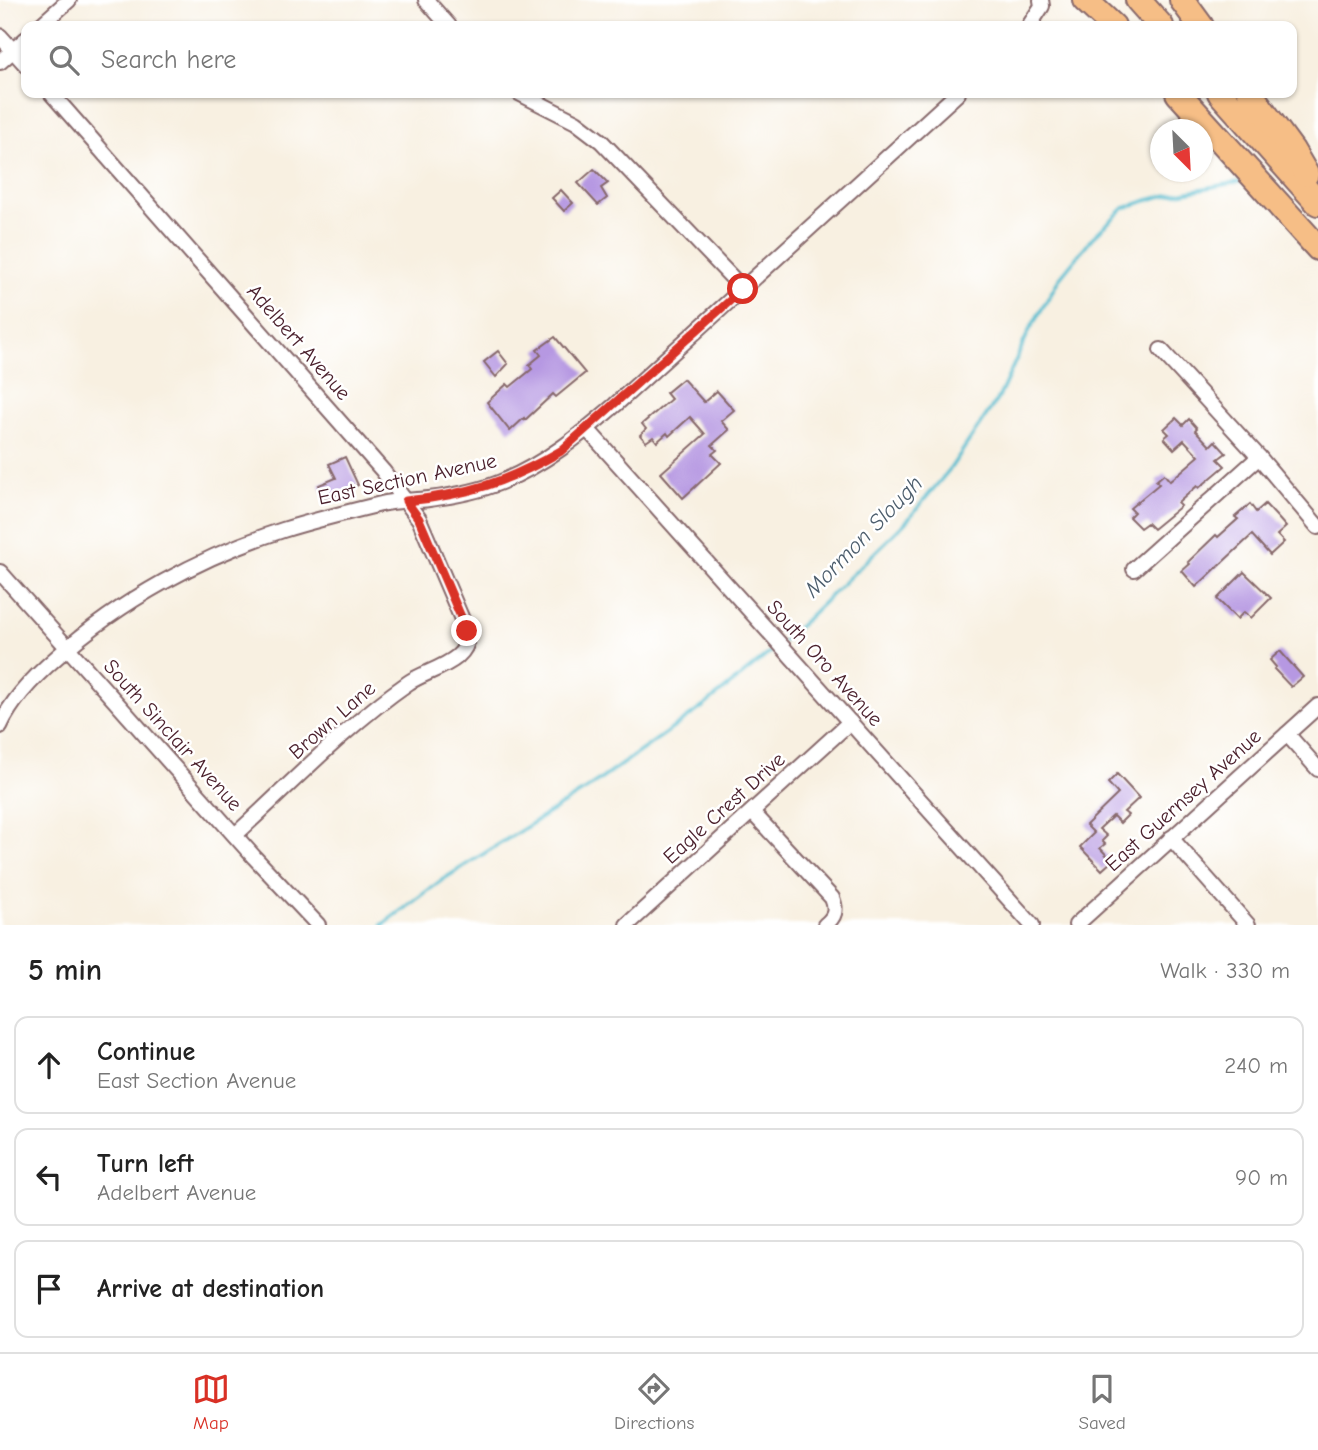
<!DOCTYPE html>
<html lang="en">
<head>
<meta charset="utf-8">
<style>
  body { margin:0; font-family:"Comic Neue",sans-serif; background:#f6f6f6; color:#222 }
  .compass { position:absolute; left:1150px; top:119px; width:63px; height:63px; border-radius:50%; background:#fff; box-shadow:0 2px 5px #0004; rotate:156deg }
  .stop { position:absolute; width:21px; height:21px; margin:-16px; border:5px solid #d93025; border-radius:50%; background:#fff }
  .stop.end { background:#d93025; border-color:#fff; box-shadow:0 2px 7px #0008 }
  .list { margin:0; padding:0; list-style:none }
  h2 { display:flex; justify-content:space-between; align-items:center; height:91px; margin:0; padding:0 28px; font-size:30px }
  h2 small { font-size:23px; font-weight:400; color:#767676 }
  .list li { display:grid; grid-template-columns:46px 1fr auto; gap:21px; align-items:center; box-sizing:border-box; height:98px; margin:0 14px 14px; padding:0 14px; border:2px solid #e0e0e0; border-radius:14px }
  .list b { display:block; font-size:26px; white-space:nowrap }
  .list p { margin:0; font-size:23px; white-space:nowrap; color:#767676 }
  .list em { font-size:23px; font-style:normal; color:#767676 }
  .icon { flex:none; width:38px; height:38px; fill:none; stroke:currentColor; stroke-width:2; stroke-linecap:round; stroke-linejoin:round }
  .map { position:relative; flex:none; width:1318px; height:925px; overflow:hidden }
  .search { position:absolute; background:#fff; box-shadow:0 2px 5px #0004; left:21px; right:21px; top:21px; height:77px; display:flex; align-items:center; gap:18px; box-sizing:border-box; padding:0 24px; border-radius:14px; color:#767676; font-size:26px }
  .sheet { height:427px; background:#fff }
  nav { display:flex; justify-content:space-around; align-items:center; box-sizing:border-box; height:98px; border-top:2px solid #e0e0e0; background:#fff; font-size:19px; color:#767676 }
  nav a { display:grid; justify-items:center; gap:4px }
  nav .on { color:#d93025 }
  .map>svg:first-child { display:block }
</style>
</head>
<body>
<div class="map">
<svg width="1318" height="925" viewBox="0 0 1318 925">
  <rect width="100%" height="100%" fill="#fff"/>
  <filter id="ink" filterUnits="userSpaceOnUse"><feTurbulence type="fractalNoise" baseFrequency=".0143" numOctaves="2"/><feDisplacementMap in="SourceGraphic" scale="14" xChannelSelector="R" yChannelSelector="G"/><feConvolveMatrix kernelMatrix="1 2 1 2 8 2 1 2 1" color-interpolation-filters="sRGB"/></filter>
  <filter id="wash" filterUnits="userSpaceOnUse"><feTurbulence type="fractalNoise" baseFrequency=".00686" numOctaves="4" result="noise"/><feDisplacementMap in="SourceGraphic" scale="28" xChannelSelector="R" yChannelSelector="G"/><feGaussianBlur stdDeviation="1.57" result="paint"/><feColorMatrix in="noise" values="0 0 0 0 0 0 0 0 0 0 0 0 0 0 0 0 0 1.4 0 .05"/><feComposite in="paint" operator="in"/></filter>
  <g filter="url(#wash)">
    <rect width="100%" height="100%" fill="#f8f0e1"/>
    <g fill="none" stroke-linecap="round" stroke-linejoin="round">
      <g stroke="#52bccf" stroke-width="3.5">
        <path d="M784 641 905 523 950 469 1000 395 1029 331 1061 276 1092 238 1124 208 1158 197 1243 181"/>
        <path d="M382 925 442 880 587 789 704 706 778 646"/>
      </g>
    </g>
    <g id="blocks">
      <g fill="#b698e2">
        <path d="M594 169 608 183 601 188 607 198 598 205 578 183Z"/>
        <path d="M561 190 573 203 564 211 552 198Z"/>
        <path d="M555 337 585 373 556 397 553 394 525 420 524 418 510 431 487 402 507 384 510 387 532 369 529 365 541 355 537 350Z"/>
        <path d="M498 351 508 364 496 377 484 362Z"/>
        <path d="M683 379 704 402 717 391 734 410 721 421 729 430 712 445 717 450 712 454 721 463 683 498 661 473 705 434 690 417 669 436 667 433 657 442 653 437 646 442 640 435 646 429 642 424 671 399 666 393Z"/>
        <path d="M1176 418 1183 425 1189 419 1197 428 1195 430 1210 446 1215 441 1226 453 1218 459 1225 466 1199 488 1197 486 1178 503 1181 506 1153 529 1147 523 1140 528 1129 517 1134 512 1130 508 1159 484 1156 481 1164 474 1170 481 1199 456 1184 440 1174 449 1164 438 1169 434 1164 429Z"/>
        <path d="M345 457 358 485 326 500 319 485 336 478 329 464Z"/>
        <path d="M1250 504 1256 512 1265 504 1278 518 1286 527 1277 535 1284 542 1270 555 1252 535 1196 587 1182 571 1190 564 1188 562 1216 535 1218 537 1238 519 1235 517Z"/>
        <path d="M1244 572 1271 598 1251 618 1244 612 1237 619 1217 599Z"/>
        <path d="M1280 651 1303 677 1291 687 1274 669 1276 667 1270 660Z"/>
        <path d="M1117 774 1139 798 1124 812 1128 815 1120 823 1113 816 1099 829 1107 836 1102 841 1105 844 1100 848 1112 861 1102 870 1080 847 1094 833 1086 825 1118 794 1108 783Z"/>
      </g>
    </g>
  </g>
  <g filter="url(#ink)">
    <use href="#blocks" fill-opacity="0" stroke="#87686b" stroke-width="2"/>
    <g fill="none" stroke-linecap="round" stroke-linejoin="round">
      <g stroke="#87686b" stroke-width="18">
        <g id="street">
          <path d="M426 0 449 26"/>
          <path d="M40 26 69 0"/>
          <path d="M1029 26 1042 6 1041 0"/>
          <path d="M0 36 26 65"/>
          <path d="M0 62 26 39"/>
          <path d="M51 93 383 471 419 519 467 631C473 662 428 669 408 683 345 727 291 784 235 835"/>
          <path d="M519 93 576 122 601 141 743 289"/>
          <path d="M1161 350 1259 457 1318 527"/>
          <path d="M587 429 1032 925"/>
          <path d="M1134 569 1259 457"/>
          <path d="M0 572 254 857 318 925"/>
          <path d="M0 726C12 699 35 676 57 657 121 600 202 556 283 530 315 520 348 512 381 504 396 500 413 501 429 499 453 496 479 491 501 482 545 464 579 436 615 405L958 93"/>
          <path d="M1287 734 1318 769"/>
          <path d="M752 812 832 898C837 910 835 917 825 925"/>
          <path d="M1171 838 1248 925"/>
          <path d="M627 925 850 722"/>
          <path d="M1076 925 1318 706"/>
        </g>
      </g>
      <g stroke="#87686b" stroke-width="28">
        <g id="highway">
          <path d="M1085 0 1113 26"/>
          <path d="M1138 0 1161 26"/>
          <path d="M1182 0 1201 26"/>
          <path d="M1178 93 1318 248"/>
          <path d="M1220 93 1318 203"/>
          <path d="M1250 93 1292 150 1306 174"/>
        </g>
      </g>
      <use href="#street" stroke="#fff" stroke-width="14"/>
      <use href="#highway" stroke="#f6be86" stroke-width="24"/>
    </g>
  </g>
  <g fill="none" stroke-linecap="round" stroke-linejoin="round" filter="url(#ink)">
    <path stroke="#d93025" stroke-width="9" d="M467 631 419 519 406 501C467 495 508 482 561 451L743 289"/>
  </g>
  <g text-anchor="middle" stroke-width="5" stroke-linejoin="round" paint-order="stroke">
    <g font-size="21" fill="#4a1f2b" stroke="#fff">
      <text transform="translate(299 342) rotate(49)" y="7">Adelbert Avenue</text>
      <text transform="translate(407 479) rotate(-12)" y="7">East Section Avenue</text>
      <text transform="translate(825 663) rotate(48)" y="7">South Oro Avenue</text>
      <text transform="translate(332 720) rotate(-41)" y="7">Brown Lane</text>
      <text transform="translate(173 735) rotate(48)" y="7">South Sinclair Avenue</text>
      <text transform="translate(1183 800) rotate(-42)" y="7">East Guernsey Avenue</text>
      <text transform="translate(724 808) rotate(-42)" y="7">Eagle Crest Drive</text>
    </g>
    <g font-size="23" font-style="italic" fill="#4d5e6d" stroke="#fff">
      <text transform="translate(863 536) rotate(-46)" y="8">Mormon Slough</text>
    </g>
  </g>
</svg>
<svg class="compass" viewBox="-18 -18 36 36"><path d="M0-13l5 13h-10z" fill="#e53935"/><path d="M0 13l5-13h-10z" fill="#767676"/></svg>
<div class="stop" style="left:743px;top:289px"></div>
<div class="stop end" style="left:467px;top:631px"></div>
<div class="search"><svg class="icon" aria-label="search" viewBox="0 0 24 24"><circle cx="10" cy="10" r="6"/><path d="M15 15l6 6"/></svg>Search here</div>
</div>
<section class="sheet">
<h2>5 min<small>Walk · 330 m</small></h2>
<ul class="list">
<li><svg class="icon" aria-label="ahead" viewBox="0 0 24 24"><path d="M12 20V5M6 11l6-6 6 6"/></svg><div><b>Continue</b><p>East Section Avenue</p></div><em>240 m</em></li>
<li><svg class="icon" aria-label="left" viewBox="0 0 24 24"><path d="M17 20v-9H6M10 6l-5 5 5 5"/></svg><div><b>Turn left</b><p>Adelbert Avenue</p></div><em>90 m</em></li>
<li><svg class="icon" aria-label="arrive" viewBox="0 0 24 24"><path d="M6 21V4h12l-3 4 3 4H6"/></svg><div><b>Arrive at destination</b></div></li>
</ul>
</section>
<nav>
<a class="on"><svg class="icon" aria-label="map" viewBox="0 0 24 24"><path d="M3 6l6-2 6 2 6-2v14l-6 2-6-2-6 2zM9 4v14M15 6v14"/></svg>Map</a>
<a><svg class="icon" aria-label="directions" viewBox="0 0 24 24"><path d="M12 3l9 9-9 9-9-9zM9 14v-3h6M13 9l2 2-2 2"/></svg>Directions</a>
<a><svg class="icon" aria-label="saved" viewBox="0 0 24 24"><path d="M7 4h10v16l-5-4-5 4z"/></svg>Saved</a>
</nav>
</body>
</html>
